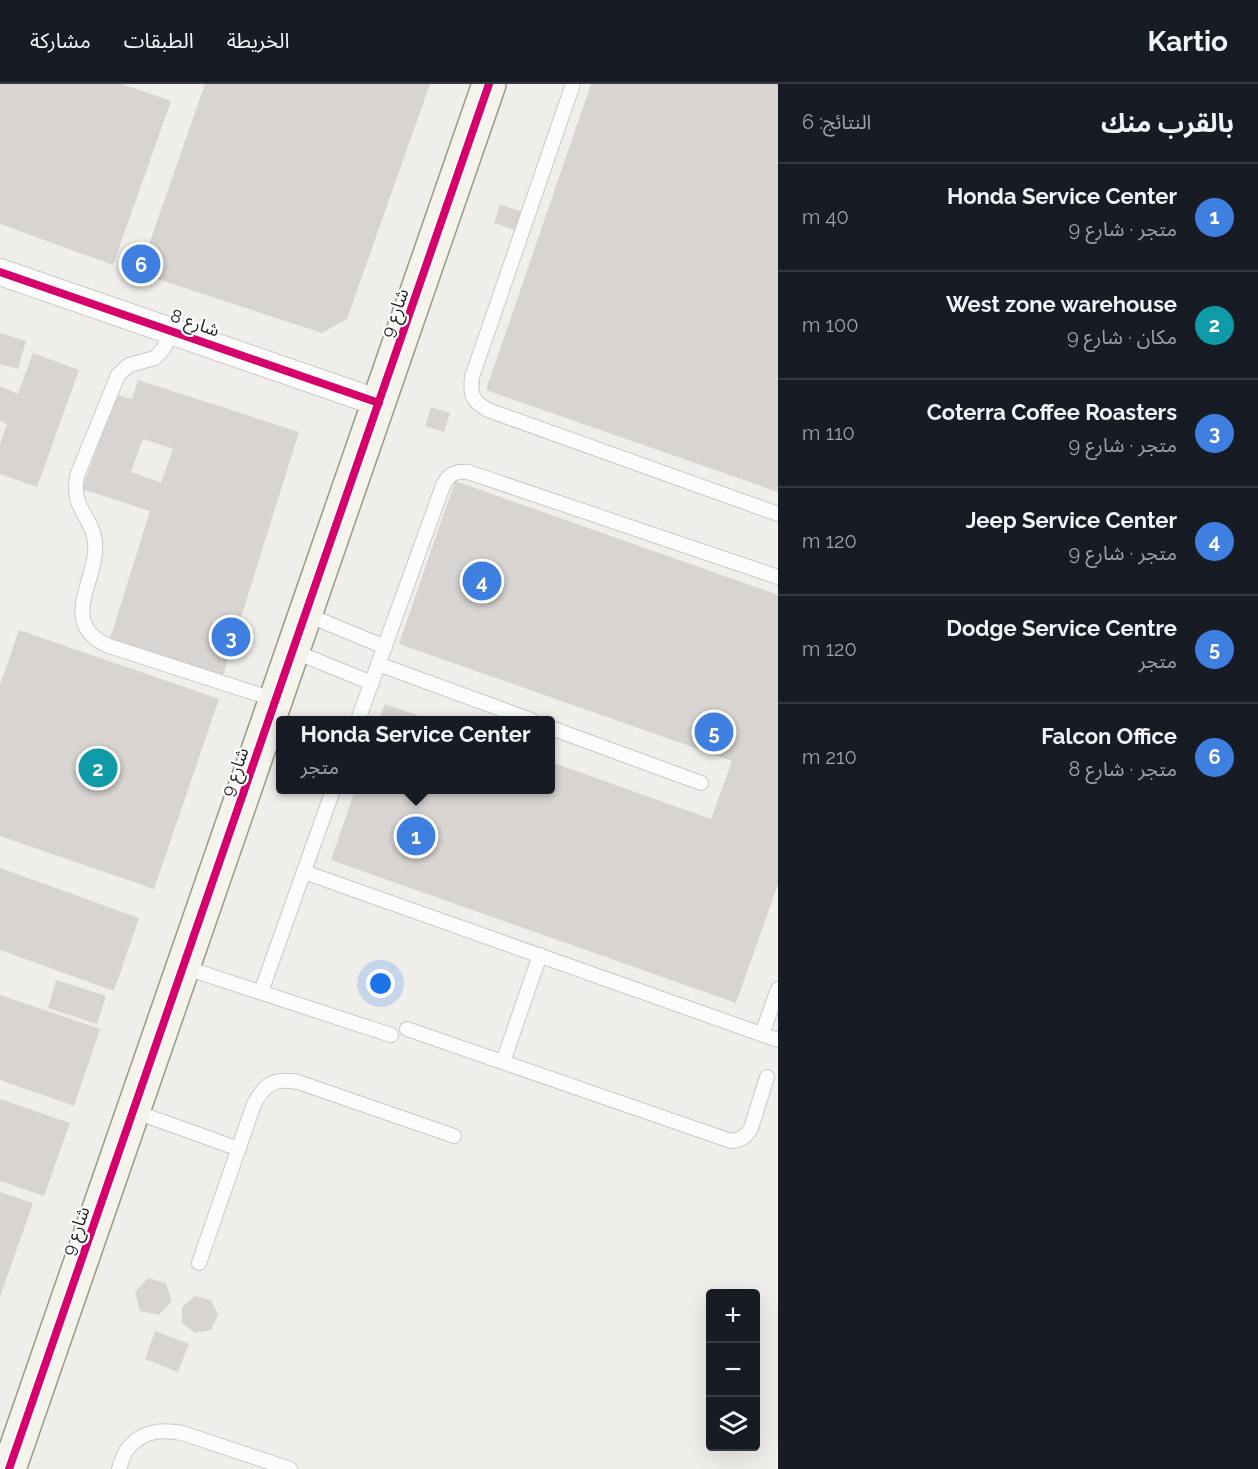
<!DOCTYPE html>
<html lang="ar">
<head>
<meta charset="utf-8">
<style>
  body { margin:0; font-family:Raleway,"Noto Sans Arabic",sans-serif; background:#242831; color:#f1f3f6; direction:rtl }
  .controls { position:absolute; right:18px; bottom:18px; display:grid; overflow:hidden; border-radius:6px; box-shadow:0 6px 24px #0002 }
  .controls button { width:54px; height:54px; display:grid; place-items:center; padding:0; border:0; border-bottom:2px solid #363941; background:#171b24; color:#f1f3f6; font:30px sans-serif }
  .you { position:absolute; left:381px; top:900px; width:21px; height:21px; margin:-15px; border:4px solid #fff; border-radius:50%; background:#1a73e8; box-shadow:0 0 0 9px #1a73e833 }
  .badge { display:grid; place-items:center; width:39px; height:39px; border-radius:50%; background:#b45309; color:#fff; font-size:20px; font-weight:700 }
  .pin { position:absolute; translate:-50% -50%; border:3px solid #fff; box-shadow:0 2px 6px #0006 }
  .popup { position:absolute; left:276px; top:632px; width:279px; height:78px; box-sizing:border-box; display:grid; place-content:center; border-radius:6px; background:#171b24; filter:drop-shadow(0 2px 4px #0005); font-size:20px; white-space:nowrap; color:#9ea1a6 }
  .popup b { font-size:22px; color:#f1f3f6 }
  .popup::after { content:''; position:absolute; left:50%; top:100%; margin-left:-12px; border:12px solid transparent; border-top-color:#171b24 }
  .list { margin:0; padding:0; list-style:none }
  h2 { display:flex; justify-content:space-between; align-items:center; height:78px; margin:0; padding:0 24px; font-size:26px }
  h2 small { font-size:20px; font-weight:400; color:#9ea1a6 }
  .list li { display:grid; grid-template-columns:39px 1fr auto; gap:18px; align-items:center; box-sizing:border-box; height:108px; padding:0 24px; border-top:2px solid #363941 }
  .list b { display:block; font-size:22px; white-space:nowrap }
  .list p { margin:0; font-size:20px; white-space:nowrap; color:#9ea1a6 }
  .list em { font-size:20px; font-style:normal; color:#9ea1a6 }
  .icon { flex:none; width:33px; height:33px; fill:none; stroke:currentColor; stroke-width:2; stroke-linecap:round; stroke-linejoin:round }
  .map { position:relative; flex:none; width:778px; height:1385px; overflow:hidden; direction:ltr }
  header { display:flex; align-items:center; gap:36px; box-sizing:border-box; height:84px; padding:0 30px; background:#171b24; border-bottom:2px solid #363941 }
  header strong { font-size:28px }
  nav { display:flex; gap:33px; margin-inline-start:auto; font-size:21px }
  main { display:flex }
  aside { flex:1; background:#171b24 }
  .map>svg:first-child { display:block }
</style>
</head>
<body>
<header>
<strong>Kartio</strong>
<nav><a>الخريطة</a><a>الطبقات</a><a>مشاركة</a></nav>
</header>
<main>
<aside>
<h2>بالقرب منك<small>النتائج: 6</small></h2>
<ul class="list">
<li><span class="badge" style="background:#3f7fe0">1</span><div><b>Honda Service Center</b><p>متجر · شارع 9</p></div><em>40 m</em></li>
<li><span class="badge" style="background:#0f9aa8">2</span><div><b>West zone warehouse</b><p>مكان · شارع 9</p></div><em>100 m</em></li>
<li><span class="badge" style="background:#3f7fe0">3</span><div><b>Coterra Coffee Roasters</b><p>متجر · شارع 9</p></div><em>110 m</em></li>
<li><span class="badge" style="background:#3f7fe0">4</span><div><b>Jeep Service Center</b><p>متجر · شارع 9</p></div><em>120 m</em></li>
<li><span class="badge" style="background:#3f7fe0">5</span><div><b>Dodge Service Centre</b><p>متجر</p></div><em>120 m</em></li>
<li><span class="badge" style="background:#3f7fe0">6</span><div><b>Falcon Office</b><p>متجر · شارع 8</p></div><em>210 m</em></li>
</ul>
</aside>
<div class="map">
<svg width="778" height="1385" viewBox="0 0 778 1385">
  <rect width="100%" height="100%" fill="#f0eeeb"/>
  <g fill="#d7d4d2" fill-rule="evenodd">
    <path d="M0 0H122L171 17 113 181 0 140Z"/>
    <path d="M205 0H430L347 235 322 249 139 189Z"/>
    <path d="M591 0H778V408L486 306Z"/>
    <path d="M500 120 522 128 515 146 494 139Z"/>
    <path d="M0 249 26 257 18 285 0 280Z"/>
    <path d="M33 269 79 286 37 403 0 390V360L7 340 0 337V302L18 310Z"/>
    <path d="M138 296 299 348 223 591 110 555 150 427 82 405 116 311 132 315ZM143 355 173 365 161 399 131 388Z"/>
    <path d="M431 323 450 329 444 348 425 342Z"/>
    <path d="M455 397 778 511V800L736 919 331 776 355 706H551V678L711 735 732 677 399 560Z"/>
    <path d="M19 546 219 615 154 805 0 752V601Z"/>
    <path d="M385 620 431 636H379Z"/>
    <path d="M0 784 139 834 114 907 0 866Z"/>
    <path d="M56 896 106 912 97 940 48 924Z"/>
    <path d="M0 911 100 945 74 1022 0 996Z"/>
    <path d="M0 1015 70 1039 44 1112 0 1097Z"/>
    <path d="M0 1108 33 1119 0 1213Z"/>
    <path d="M148 1194 166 1199 172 1217 159 1231 140 1227 135 1208Z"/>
    <path d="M195 1212 211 1216 218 1231 211 1246 195 1249 182 1239V1223Z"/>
    <path d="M155 1247 189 1260 178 1288 145 1275Z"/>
  </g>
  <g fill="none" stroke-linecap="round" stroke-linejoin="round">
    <g stroke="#c9c8c7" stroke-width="16">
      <g id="lane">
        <path d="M573 0 472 293C470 311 472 317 488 326L778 430"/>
        <path d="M171 247 164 264 155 274 129 281 118 291 77 392C71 426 92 431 95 458 99 496 56 539 109 562L276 616"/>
        <path d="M305 530 385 563"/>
        <path d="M293 567 372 599"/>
        <path d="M378 580 531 636"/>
        <path d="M358 636 444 399C450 389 457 387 468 388L778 493"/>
        <path d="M551 644 701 699"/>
        <path d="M304 788 778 956"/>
        <path d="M183 883 391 951"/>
        <path d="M261 908 333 706"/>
        <path d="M407 945 731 1057C741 1056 746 1053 751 1044L767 993"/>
        <path d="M762 950 778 905"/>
        <path d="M503 978 540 871"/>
        <path d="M133 1027 239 1065"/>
        <path d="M199 1179 254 1020C265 999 275 994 298 998L454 1052"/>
        <path d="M119 1385C121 1379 123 1372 126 1367 140 1347 160 1345 182 1349L290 1385"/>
      </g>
    </g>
    <g stroke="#c9c8c7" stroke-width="28">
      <path id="street" d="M0 188 379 319"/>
    </g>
    <g stroke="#999a82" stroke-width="36">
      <path id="secondary" d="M9 1385 489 0"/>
    </g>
    <use href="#lane" stroke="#fdfcfc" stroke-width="14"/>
    <use href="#street" stroke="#fdfcfc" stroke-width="26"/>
    <use href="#secondary" stroke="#f4f4ed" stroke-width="33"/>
    <g stroke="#fff" stroke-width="11">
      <g id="cycleway">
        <path d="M0 188 379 319"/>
        <path d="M9 1385 489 0"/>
      </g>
    </g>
    <use href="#cycleway" stroke="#d6006c" stroke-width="8"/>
  </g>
  <g text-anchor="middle" stroke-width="4.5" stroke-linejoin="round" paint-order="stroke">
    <g font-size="18" fill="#222" stroke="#fff">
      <text transform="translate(395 229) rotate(-71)" y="6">شارع 9</text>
      <text transform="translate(195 239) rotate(19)" y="6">شارع 8</text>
      <text transform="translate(235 688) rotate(-71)" y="6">شارع 9</text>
      <text transform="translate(76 1147) rotate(-71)" y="6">شارع 9</text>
    </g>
  </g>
</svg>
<div class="controls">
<button>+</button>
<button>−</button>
<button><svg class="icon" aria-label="layers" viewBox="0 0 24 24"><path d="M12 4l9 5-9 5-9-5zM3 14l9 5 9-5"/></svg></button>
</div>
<div class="you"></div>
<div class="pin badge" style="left:416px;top:752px;background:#3f7fe0">1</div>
<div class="popup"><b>Honda Service Center</b>متجر</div>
<div class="pin badge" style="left:98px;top:684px;background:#0f9aa8">2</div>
<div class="pin badge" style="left:231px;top:553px;background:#3f7fe0">3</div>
<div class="pin badge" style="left:482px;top:497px;background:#3f7fe0">4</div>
<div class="pin badge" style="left:714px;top:648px;background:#3f7fe0">5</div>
<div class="pin badge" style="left:141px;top:180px;background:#3f7fe0">6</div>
</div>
</main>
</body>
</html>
